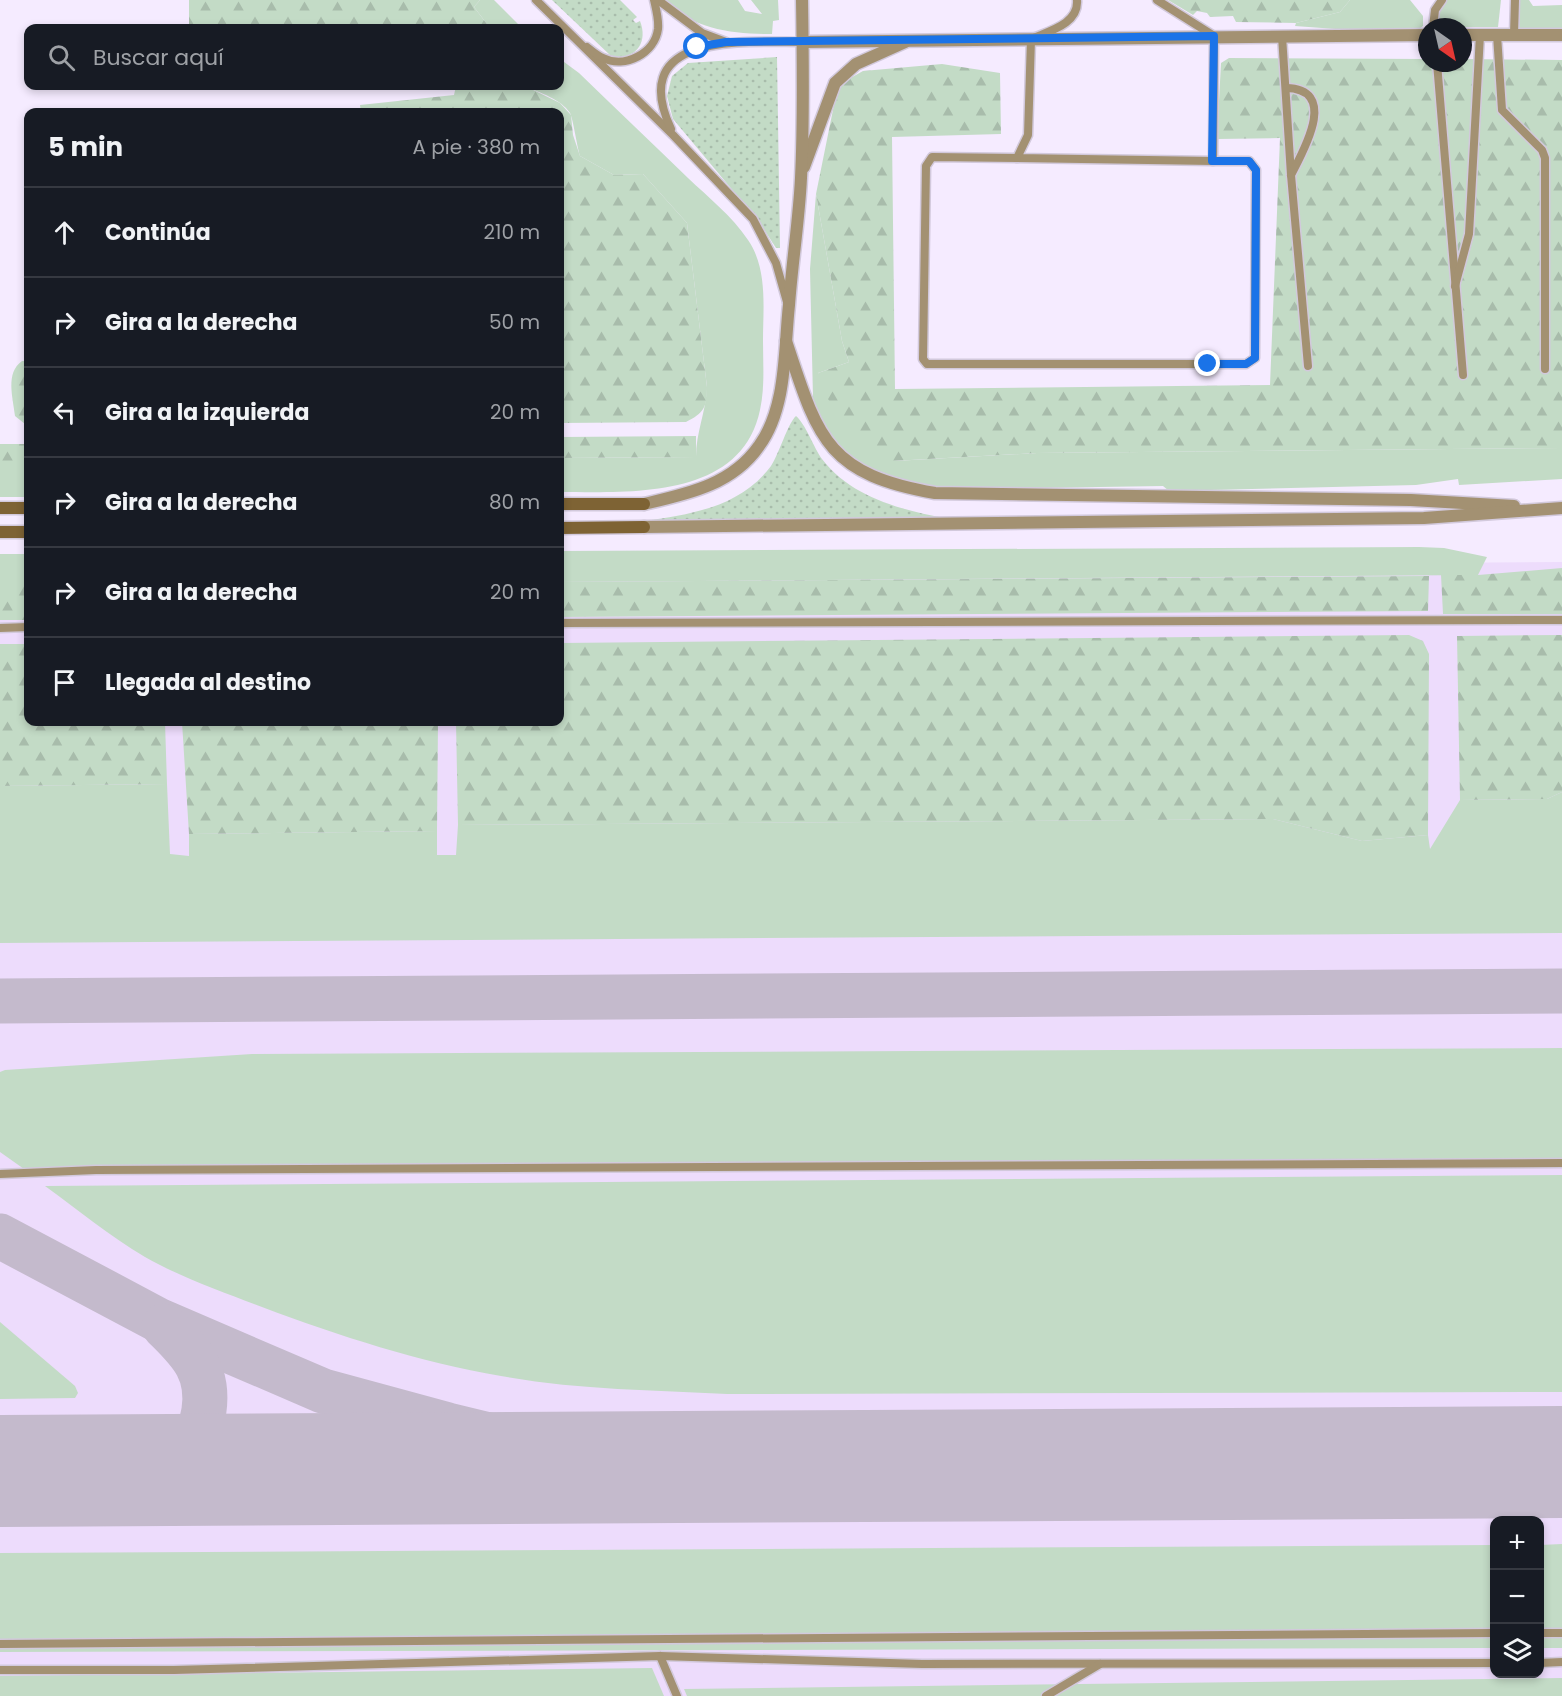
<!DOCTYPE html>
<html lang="es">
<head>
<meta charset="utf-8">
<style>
  body { margin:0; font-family:Poppins,sans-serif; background:#242831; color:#f1f3f6 }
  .controls { position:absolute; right:18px; bottom:18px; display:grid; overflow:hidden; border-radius:12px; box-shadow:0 3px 9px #0003 }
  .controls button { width:54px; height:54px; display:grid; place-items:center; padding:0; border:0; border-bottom:2px solid #363941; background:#171b24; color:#f1f3f6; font:30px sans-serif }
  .compass { position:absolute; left:1418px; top:18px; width:54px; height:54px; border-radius:50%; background:#171b24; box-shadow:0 3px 9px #0003; rotate:146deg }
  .stop { position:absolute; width:18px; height:18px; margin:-14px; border:4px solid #1a73e8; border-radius:50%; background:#fff }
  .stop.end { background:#1a73e8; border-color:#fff; box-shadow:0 2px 6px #0008 }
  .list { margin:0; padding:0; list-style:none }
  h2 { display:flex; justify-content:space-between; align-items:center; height:78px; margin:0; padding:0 24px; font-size:26px }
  h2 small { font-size:20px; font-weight:400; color:#9ea1a6 }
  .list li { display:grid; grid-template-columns:39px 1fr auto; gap:18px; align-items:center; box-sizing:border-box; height:90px; padding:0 24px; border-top:2px solid #363941 }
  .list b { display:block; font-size:22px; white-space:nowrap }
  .list em { font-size:20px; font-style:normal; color:#9ea1a6 }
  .icon { flex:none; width:33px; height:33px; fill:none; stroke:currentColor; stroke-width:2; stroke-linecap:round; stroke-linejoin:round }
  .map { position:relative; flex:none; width:1562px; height:1696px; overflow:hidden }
  .search { position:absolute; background:#171b24; box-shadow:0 3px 9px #0003; left:24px; top:24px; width:540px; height:66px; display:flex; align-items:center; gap:15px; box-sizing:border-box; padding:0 21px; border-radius:12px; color:#9ea1a6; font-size:22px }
  .panel { position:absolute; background:#171b24; box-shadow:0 3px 9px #0003; left:24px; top:108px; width:540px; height:618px; border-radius:12px }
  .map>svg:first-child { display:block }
</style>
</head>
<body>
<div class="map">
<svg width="1562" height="1696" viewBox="0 0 1562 1696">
  <defs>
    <pattern id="forest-firs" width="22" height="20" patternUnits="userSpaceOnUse" patternTransform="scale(1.5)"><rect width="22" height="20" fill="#c3dbc6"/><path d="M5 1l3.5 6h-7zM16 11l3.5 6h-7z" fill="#a8bcab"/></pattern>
    <pattern id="garden-dots" width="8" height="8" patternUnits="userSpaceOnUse" patternTransform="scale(1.5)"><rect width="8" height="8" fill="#c3dbc6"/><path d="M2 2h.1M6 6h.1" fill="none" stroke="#a8bcab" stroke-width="1.8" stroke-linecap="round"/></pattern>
  </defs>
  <rect width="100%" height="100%" fill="#f5ebff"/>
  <path fill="#eddcfc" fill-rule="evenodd" d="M1562 562V1696H0V573H28V722H560V569ZM1494 1520H1540V1674H1494Z"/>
  <g fill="#c3dbc6">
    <path d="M480 0H494L522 28H490L474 7Z"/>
    <path d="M664 0H738L745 11 762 14 751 0H778L779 20 773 21 772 34C732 34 695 30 664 0Z"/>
    <path d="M1350 0H1410L1423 16V26L1419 29 1349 30 1295 26 1296 23 1340 12Z"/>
    <path d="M1447 0H1501L1498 27H1438V11Z"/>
    <path d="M1512 0H1529L1533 6 1562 5V28H1514Z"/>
    <path d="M560 59 579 73C615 108 652 143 688 178 708 197 732 216 748 240 768 269 763 308 763 341 763 364 765 387 760 410 741 500 629 492 560 492V458L696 457C696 432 706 412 707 387L687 223 643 174 614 175 580 156C577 146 573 119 570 113 561 99 540 93 525 86H560Z"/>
    <path d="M816 194 842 341 849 362 818 373 894 461 1037 453 1562 448V479L1459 485 1458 479 1416 485 1169 491 1163 486 1034 488 1029 490 961 487 935 489 898 482 846 457 818 418 813 398 810 269Z"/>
    <rect x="0" y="462" width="28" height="35"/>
    <path d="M1419 547 1444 548 1487 557 1478 575 560 582V551Z"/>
    <rect x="0" y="554" width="28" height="32"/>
    <path d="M167 784 170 854 189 856V834L437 831V855H456L458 825 1273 819 1362 841 1428 835 1430 849 1460 800 1547 799 1562 792V933L0 943V786Z"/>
    <path d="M1562 1048V1159L24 1169 0 1152V1072L5 1070 252 1054Z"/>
    <path d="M1562 1175V1392L727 1394C652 1390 576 1390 501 1376 420 1362 339 1336 262 1307 223 1292 182 1278 145 1257 110 1236 78 1210 45 1186Z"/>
    <path d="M0 1322 75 1386 78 1393 75 1398 0 1399Z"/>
    <path d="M1562 1544V1648H1540V1545Z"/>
    <path d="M1494 1545V1648L0 1652V1553Z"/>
    <path d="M652 1668 664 1696H0V1676Z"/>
    <path d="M1562 1678V1696H687L684 1689Z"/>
  </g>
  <g fill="url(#forest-firs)">
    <path d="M189 0H480L474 7 490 28H189Z"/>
    <path d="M1168 0H1350L1340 12 1296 23 1236 22 1233 16 1210 17 1207 13 1197 11 1193 15Z"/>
    <path d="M1229 58 1427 59V63H1463V59L1562 60V448L1037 453 893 461 863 450 828 399 818 373 849 362 842 341 816 194 838 85 863 71 942 64 1000 73 1001 134 892 137 895 389 1270 385 1280 138 1217 139 1221 63Z"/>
    <path d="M456 86H525L560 103 571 115 573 135 580 156 614 175 643 174 687 223 707 387C707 407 704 413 686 422L560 423V112H361L360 105 454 95Z"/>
    <path d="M22 361H28V423L25 424 15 416C13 397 5 373 22 361Z"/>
    <path d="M696 436V457L560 458V437Z"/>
    <rect x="0" y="444" width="28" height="18"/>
    <path d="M1562 568V614H1443L1441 575H1478Z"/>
    <path d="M1429 576 1428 611 560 617V582Z"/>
    <rect x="0" y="586" width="28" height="34"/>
    <path d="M1409 635 1423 641 1429 654 1428 835 1362 841 1273 819 458 825 456 722H560V643Z"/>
    <path d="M1562 635V792L1547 799 1460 800 1457 636Z"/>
    <path d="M0 644H28V722H165L167 784 0 786Z"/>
    <path d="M182 722H438L437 831 189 834Z"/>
  </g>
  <g fill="url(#garden-dots)">
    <path d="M552 0H620L637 17 633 20 636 23 640 21C649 44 634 61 611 56Z"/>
    <path d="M777 57 780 248H776L760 223 673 119 667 96 672 76 688 63Z"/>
    <path d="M796 416C805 423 814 448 822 459 851 497 901 510 945 518L645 521C692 514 740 507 771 466 779 454 788 423 796 416Z"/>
  </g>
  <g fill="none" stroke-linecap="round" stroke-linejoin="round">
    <g stroke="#c4bacc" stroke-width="45">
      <path d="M0 1001 1562 991"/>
      <path d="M0 1236 160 1321 323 1391 448 1425 621 1467"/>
      <path d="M139 1470C154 1465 171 1462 183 1452 206 1433 211 1391 197 1365 189 1350 176 1338 164 1326"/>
    </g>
    <path stroke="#c4bacc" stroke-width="112" d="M0 1471 1562 1462"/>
    <g stroke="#d2c9dc" stroke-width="11">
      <g id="lane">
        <path d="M536 0 673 135 753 219 776 263 787 302"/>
        <path d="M658 0 702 33 726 42"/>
        <path d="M1077 0C1079 24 1049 31 1031 39L1028 135 1017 158 1213 161 1214 36 1157 0"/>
        <path d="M1433 27 1435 10 1442 0"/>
        <path d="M1497 35 1502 110 1542 150 1545 158V369"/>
        <path d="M1514 35 1515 0"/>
        <path d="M1282 36 1291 175 1308 366"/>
        <path d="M587 47C592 51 598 56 603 58 625 69 655 53 658 29 659 19 656 9 654 0"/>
        <path d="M1437 63 1463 375"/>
        <path d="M1286 88C1339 89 1304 150 1291 175"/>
        <path d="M671 129C626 32 743 42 802 42"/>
        <path d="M1017 158 932 157 926 166 923 359 927 364H1246L1255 358 1256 170 1249 161H1213"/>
        <path d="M1455 286 1469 234 1480 35"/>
        <path d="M560 623 1562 620"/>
        <path d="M0 628 28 627"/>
        <path d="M0 1174 96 1170 1562 1163"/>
        <path d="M1540 1633H1562"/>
        <path d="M0 1644 1494 1633"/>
        <path d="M660 1656 677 1696"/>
        <path d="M1540 1663 1562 1662"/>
        <path d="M0 1670H174L660 1656 922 1664 1494 1663"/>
        <path d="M1046 1696 1100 1664"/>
      </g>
    </g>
    <g stroke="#d2c9dc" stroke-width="15">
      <g id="street">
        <path d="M1463 35H1562"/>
        <path d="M802 42 1427 35"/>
        <path d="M804 167 835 83 856 64 905 42"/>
        <path d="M786 341C818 438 826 474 935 493L1411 500 1514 506"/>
        <path d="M644 504C687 494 732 485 759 446 787 408 784 350 789 305 792 263 799 220 801 178 804 119 803 59 802 0"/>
        <path d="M644 527 1424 518 1562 508"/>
      </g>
    </g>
    <g stroke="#d2c9dc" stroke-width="15">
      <g id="secondary">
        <path d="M560 504H644"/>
        <path d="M0 508H28"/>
        <path d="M560 528 644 527"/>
        <path d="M0 532H28"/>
      </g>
    </g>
    <use href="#lane" stroke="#a39172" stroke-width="8"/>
    <use href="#street" stroke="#a39172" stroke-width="12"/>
    <use href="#secondary" stroke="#7e6334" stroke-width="12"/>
  </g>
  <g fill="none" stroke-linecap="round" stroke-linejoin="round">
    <path stroke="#1a73e8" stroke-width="8" d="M697 47 726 42 1214 36 1212 161H1249L1256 170 1255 358 1246 364H1208"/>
  </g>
</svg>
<div class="controls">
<button>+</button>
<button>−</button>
<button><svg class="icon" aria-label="layers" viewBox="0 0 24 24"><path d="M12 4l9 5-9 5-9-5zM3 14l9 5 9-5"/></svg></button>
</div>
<svg class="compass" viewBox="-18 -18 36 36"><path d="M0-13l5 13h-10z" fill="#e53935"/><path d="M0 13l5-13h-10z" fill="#9ea1a6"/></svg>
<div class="stop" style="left:697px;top:47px"></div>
<div class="stop end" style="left:1208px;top:364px"></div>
<div class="search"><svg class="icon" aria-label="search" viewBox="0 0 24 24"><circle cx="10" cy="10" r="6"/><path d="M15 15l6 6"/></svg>Buscar aquí</div>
<section class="panel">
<h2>5 min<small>A pie · 380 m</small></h2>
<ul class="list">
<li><svg class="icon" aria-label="ahead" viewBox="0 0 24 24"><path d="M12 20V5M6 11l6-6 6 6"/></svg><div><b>Continúa</b></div><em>210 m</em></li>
<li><svg class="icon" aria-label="right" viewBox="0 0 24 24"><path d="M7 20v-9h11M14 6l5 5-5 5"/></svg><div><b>Gira a la derecha</b></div><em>50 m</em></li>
<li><svg class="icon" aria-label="left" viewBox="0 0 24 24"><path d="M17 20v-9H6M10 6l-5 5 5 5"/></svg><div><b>Gira a la izquierda</b></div><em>20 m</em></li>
<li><svg class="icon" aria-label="right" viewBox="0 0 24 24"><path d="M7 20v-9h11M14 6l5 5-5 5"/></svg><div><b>Gira a la derecha</b></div><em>80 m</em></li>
<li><svg class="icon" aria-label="right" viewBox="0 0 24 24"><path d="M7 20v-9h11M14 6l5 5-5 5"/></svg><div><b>Gira a la derecha</b></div><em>20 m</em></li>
<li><svg class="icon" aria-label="arrive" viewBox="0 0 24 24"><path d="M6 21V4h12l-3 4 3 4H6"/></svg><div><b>Llegada al destino</b></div></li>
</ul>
</section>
</div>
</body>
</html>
